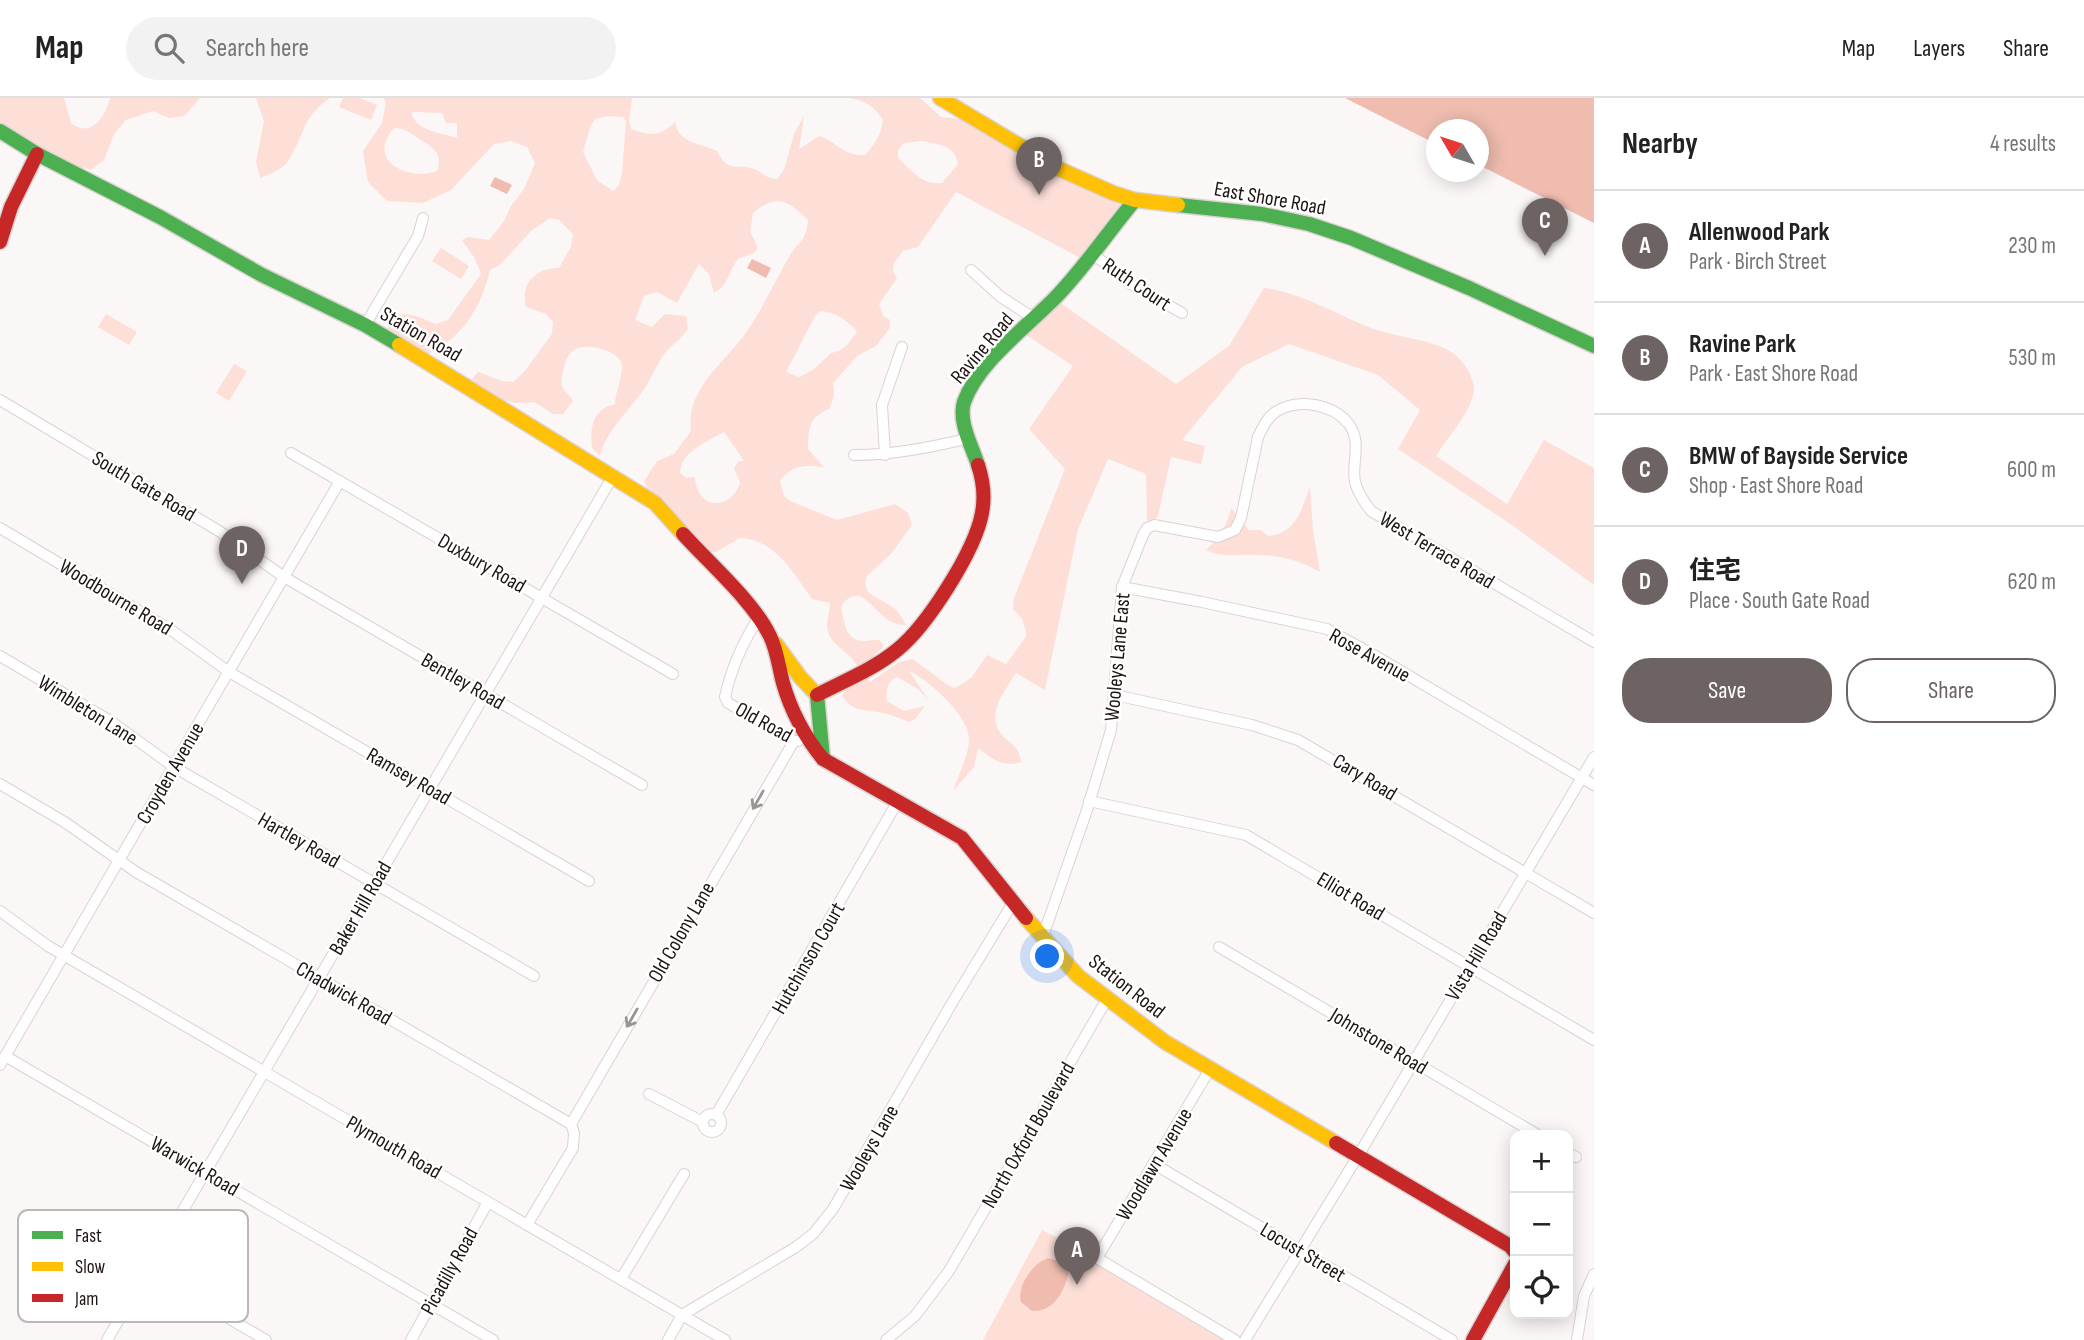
<!DOCTYPE html>
<html lang="en">
<head>
<meta charset="utf-8">
<style>
  body { margin:0; font-family:"Sofia Sans Condensed","Noto Sans SC",sans-serif; background:#f2f2f2; color:#222 }
  .controls { position:absolute; right:21px; bottom:21px; display:grid; overflow:hidden; border-radius:14px; box-shadow:0 4px 18px #0003 }
  .controls button { width:63px; height:63px; display:grid; place-items:center; padding:0; border:0; border-bottom:2px solid #e0e0e0; background:#fff; color:#222; font:35px sans-serif }
  .compass { position:absolute; left:1426px; top:21px; width:63px; height:63px; border-radius:50%; background:#fff; box-shadow:0 4px 18px #0003; rotate:309deg }
  .you { position:absolute; left:1048px; top:859px; width:24px; height:24px; margin:-18px; border:5px solid #fff; border-radius:50%; background:#1a73e8; box-shadow:0 0 0 10px #1a73e833 }
  .badge { display:grid; place-items:center; width:46px; height:46px; border-radius:50%; background:#6c6362; color:#fff; font-size:23px; font-weight:700 }
  .pin { position:absolute; translate:-50% -58px; filter:drop-shadow(0 2px 4px #0008) }
  .pin::after { content:''; position:absolute; top:37px; width:24px; height:21px; background:inherit; clip-path:polygon(0 0,100% 0,50% 100%) }
  .list { margin:0; padding:0; list-style:none }
  h2 { display:flex; justify-content:space-between; align-items:center; height:91px; margin:0; padding:0 28px; font-size:30px }
  h2 small { font-size:23px; font-weight:400; color:#767676 }
  .list li { display:grid; grid-template-columns:46px 1fr auto; gap:21px; align-items:center; box-sizing:border-box; height:112px; padding:0 28px; border-top:2px solid #e0e0e0 }
  .list b { display:block; font-size:26px; white-space:nowrap }
  .list p { margin:0; font-size:23px; white-space:nowrap; color:#767676 }
  .list em { font-size:23px; font-style:normal; color:#767676 }
  .actions { display:flex; gap:14px; padding:21px 28px }
  .actions a { flex:1; padding:16px 0; border:2px solid #6c6362; border-radius:28px; text-align:center; font-size:24px; color:#6c6362 }
  .actions .main { background:#6c6362; color:#fff }
  .icon { flex:none; width:38px; height:38px; fill:none; stroke:currentColor; stroke-width:2; stroke-linecap:round; stroke-linejoin:round }
  .map { position:relative; flex:none; width:1594px; height:1242px; overflow:hidden }
  header { display:flex; align-items:center; gap:42px; box-sizing:border-box; height:98px; padding:0 35px; background:#fff; border-bottom:2px solid #e0e0e0 }
  header strong { font-size:33px }
  nav { display:flex; gap:38px; margin-inline-start:auto; font-size:24px }
  .search { width:490px; height:63px; background:#f2f2f2; display:flex; align-items:center; gap:18px; box-sizing:border-box; padding:0 24px; border-radius:38px; color:#767676; font-size:26px }
  main { display:flex }
  aside { flex:1; background:#fff }
  .map>svg:first-child { display:block }
</style>
</head>
<body>
<header>
<strong>Map</strong>
<div class="search"><svg class="icon" aria-label="search" viewBox="0 0 24 24"><circle cx="10" cy="10" r="6"/><path d="M15 15l6 6"/></svg>Search here</div>
<nav><a>Map</a><a>Layers</a><a>Share</a></nav>
</header>
<main>
<div class="map">
<svg width="1594" height="1242" viewBox="0 0 1594 1242">
  <rect width="100%" height="100%" fill="#faf7f6"/>
  <g fill="#fddfd8" fill-rule="evenodd">
    <path d="M0 0H64L71 25C91 41 106 18 110 0H200L184 18 169 20 153 13 126 22 114 36 104 62 91 72C58 63 29 45 0 26Z"/>
    <path d="M256 0H330C301 19 304 40 288 63 281 73 270 76 260 80L256 64 264 23Z"/>
    <path d="M343 0H360L377 7 371 22 339 9Z"/>
    <path d="M383 0H632L629 23 631 31C652 38 659 39 675 24 679 46 700 45 717 53 728 74 732 66 751 70 761 72 765 81 777 81L784 72 794 36 804 18 799 51 819 38C838 44 842 58 865 57 875 46 881 37 883 22 874 8 866 3 850 0H920L941 19 970 22 977 27 978 35 982 25 1135 102 1088 164 956 94 918 149 903 153 894 165 893 173 897 180 879 206 883 218 890 222V230L876 248 857 258 833 285 834 297 830 310C808 321 809 328 808 351L824 369C805 367 792 366 780 383L784 398 790 403 837 422 895 406 908 415 912 427 891 456 867 478 865 485 868 494C885 507 896 505 906 527 885 528 876 507 860 498 851 497 845 502 841 509 844 522 845 541 861 543 867 544 872 541 879 542L882 545 883 550 875 556 865 577 870 584 899 564 913 561 946 586 955 590 971 580 987 557 1006 566 1027 537 1022 521 1013 511 1014 500 1065 371 1029 331 1073 268 1023 235 1055 201 1176 286 1229 248 1264 190C1304 195 1337 217 1374 231 1397 239 1433 242 1451 254 1462 260 1472 276 1474 289 1476 308 1446 342 1436 358L1507 406 1544 342 1594 370V487L1509 425 1398 351 1420 312 1378 277 1289 246 1242 269 1182 342 1205 348 1201 366 1171 359 1158 418 1151 425 1147 422 1146 376 1108 361 1078 431 1045 592 1016 575C1004 594 982 621 1006 641 1015 648 1020 652 1021 664 1003 670 992 661 978 650L974 669 953 693C958 677 969 658 969 641 969 618 929 582 909 573L930 604 918 591 897 579C887 583 886 593 887 603L904 613 925 608 915 621 909 624C902 621 895 618 887 616 870 611 851 616 842 597L852 584 857 568C849 551 829 549 827 528 827 520 830 512 830 505L812 501C793 475 775 441 740 440L716 454H710L694 442 676 417 648 393 644 383 657 363 674 356 691 333C685 290 726 264 747 233 763 210 775 183 789 159 800 140 805 147 808 122 788 103 778 94 753 115L750 134C763 155 757 154 738 161 729 173 728 188 714 195L709 176 699 166 677 205 657 194 644 198 635 222 652 229 665 216 686 218 688 231C681 241 672 247 665 255 656 267 651 282 642 294 629 312 605 335 600 358L592 350C590 330 592 311 615 306 615 294 625 274 621 264 616 252 587 245 576 251 567 255 565 265 563 274 562 279 560 285 563 290 566 295 570 297 573 303L563 316H553L534 304C514 308 483 300 472 281L478 274 502 283 513 284 524 274 552 236 553 224 546 216 526 209C520 185 536 170 559 170L571 149 573 136 559 122 550 120 531 133 501 166 490 172C482 208 462 241 427 256L387 233 391 218C408 213 420 219 435 226L448 222 481 176 474 159 462 142 468 139 489 142 504 123 511 108 524 91 535 65 527 49 511 43 494 46 451 92 423 105 387 103 368 84 363 53 382 25 386 4ZM415 14 442 15 446 25H457V40C441 34 418 35 411 15ZM607 18 623 19 626 23 622 75 619 87 613 93 597 82 583 54 591 27 595 21ZM394 30C404 30 407 33 415 38 430 49 444 52 437 73 412 83 364 65 394 30ZM922 43C938 47 955 46 958 66L942 85C921 87 913 73 898 60V52L904 45ZM821 213C835 214 849 223 857 234L847 247 839 253 831 255 813 272 799 279 786 274 815 218ZM724 334 744 363H739L734 370 740 385C729 415 696 410 695 379L686 380 680 375C681 353 707 344 724 334Z"/>
    <path d="M441 150 469 168 461 181 432 163Z"/>
    <path d="M106 216 137 234 129 247 98 229Z"/>
    <path d="M234 266 247 273 229 303 216 295Z"/>
    <path d="M1310 389 1313 432 1320 474C1300 462 1279 457 1255 457 1237 456 1223 460 1206 452 1218 441 1228 426 1231 410L1249 432H1261L1268 438C1297 435 1301 412 1310 389Z"/>
    <path d="M1042 1132 1091 1157 1235 1242H983Z"/>
  </g>
  <g fill="#f0bcaf">
    <path d="M1345 0H1594V125L1479 67 1478 32H1436V46Z"/>
    <path d="M495 79 512 87 507 96 490 88Z"/>
    <path d="M752 161 771 170 766 180 747 170Z"/>
    <path d="M1048 1160 1064 1165 1069 1171C1066 1191 1055 1214 1032 1213L1021 1204C1016 1189 1033 1165 1048 1160Z"/>
  </g>
  <g fill="none" stroke-linecap="round" stroke-linejoin="round">
    <g stroke="#dad3d2" stroke-width="12">
      <g id="street">
        <path d="M1092 155 1129 185 1182 215"/>
        <path d="M971 172 1001 199 1035 221"/>
        <path d="M365 227 418 138 423 120"/>
        <path d="M0 302 219 433 284 479 642 687"/>
        <path d="M291 355 673 576"/>
        <path d="M854 357C894 357 931 349 970 340"/>
        <path d="M885 357 882 307 902 249"/>
        <path d="M0 430 171 532 229 574 589 783"/>
        <path d="M1122 489 1202 504 1327 531 1372 556 1594 687"/>
        <path d="M759 519C743 544 731 571 725 599L728 605 794 643H798"/>
        <path d="M0 558 112 624 174 669 534 878"/>
        <path d="M1115 597 1252 627 1298 642 1594 815"/>
        <path d="M0 686 66 725 136 774 571 1026"/>
        <path d="M1089 703 1246 737 1594 942"/>
        <path d="M0 813 48 848 725 1242"/>
        <path d="M1043 838 1087 712 1111 632 1122 489 1143 437 1147 430 1154 427 1218 439 1235 432 1241 420 1258 339C1263 329 1267 319 1277 313 1299 300 1332 306 1348 325 1363 344 1351 364 1355 384 1358 395 1364 404 1371 413L1594 544"/>
        <path d="M1219 849 1538 1037"/>
        <path d="M5 958 493 1242"/>
        <path d="M0 967C112 771 227 578 340 383"/>
        <path d="M1210 971 1097 1160 1235 1242"/>
        <path d="M649 996 703 1024"/>
        <circle cx="712" cy="1025" r="9"/>
        <path d="M716 1017 898 703"/>
        <path d="M571 1026 794 643"/>
        <path d="M1568 1055 1576 1059"/>
        <path d="M1154 1066 1452 1242"/>
        <path d="M527 1127 573 1050 574 1035 571 1026"/>
        <path d="M147 1173 266 1242"/>
        <path d="M621 1181 684 1076"/>
        <path d="M107 1242 613 378"/>
        <path d="M411 1242 488 1104"/>
        <path d="M668 1242 682 1217 796 1149 813 1136 833 1111 952 905 1014 803"/>
        <path d="M886 1242 915 1218 949 1173 1107 901"/>
        <path d="M1245 1242 1358 1058 1594 659"/>
        <path d="M1577 1242 1584 1198 1594 1176"/>
      </g>
    </g>
    <g stroke="#dad3d2" stroke-width="17">
      <g id="fast">
        <path d="M0 33 37 56 160 119 262 177 365 227 399 247"/>
        <path d="M1178 107 1262 116 1309 126 1351 140 1469 190 1594 248"/>
        <path d="M978 367C972 348 958 324 964 304 979 263 1027 229 1056 199 1085 169 1108 134 1135 102"/>
        <path d="M817 597 823 661"/>
      </g>
    </g>
    <g stroke="#dad3d2" stroke-width="17">
      <g id="slow">
        <path d="M940 0 1059 71 1113 95 1135 102 1178 107"/>
        <path d="M399 247 655 405 683 436"/>
        <path d="M776 546 800 579 817 597"/>
        <path d="M1026 820 1078 878 1165 944 1336 1045"/>
      </g>
    </g>
    <g stroke="#dad3d2" stroke-width="17">
      <g id="jam">
        <path d="M0 144 11 109 37 56"/>
        <path d="M683 436C710 466 753 503 770 538 777 552 779 570 783 585 791 613 805 639 823 661L962 740 1026 820"/>
        <path d="M817 597C844 583 874 571 897 552 927 528 975 453 982 415 985 399 983 382 978 367"/>
        <path d="M1336 1045 1510 1148 1515 1154"/>
        <path d="M1473 1242 1515 1166"/>
      </g>
    </g>
    <use href="#street" stroke="#fefefe" stroke-width="10"/>
    <use href="#fast" stroke="#4caf50" stroke-width="14"/>
    <use href="#slow" stroke="#ffc107" stroke-width="14"/>
    <use href="#jam" stroke="#c62828" stroke-width="14"/>
  </g>
  <defs><path id="oneway-shaft" d="M-6 0H5M1.5-3L5.5 0L1.5 3" fill="none" stroke-width="1.6" stroke-linecap="round" stroke-linejoin="round" transform="scale(1.75)"/></defs>
  <g stroke="#9a9594">
    <use href="#oneway-shaft" transform="translate(758 702) rotate(120)"/>
    <use href="#oneway-shaft" transform="translate(632 920) rotate(120)"/>
  </g>
  <g text-anchor="middle" stroke-width="5" stroke-linejoin="round" paint-order="stroke">
    <g font-size="21" fill="#1f1412" stroke="#fff">
      <text transform="translate(1270 100) rotate(10)" y="7">East Shore Road</text>
      <text transform="translate(1137 186) rotate(34)" y="7">Ruth Court</text>
      <text transform="translate(421 236) rotate(30)" y="7">Station Road</text>
      <text transform="translate(982 250) rotate(-50)" y="7">Ravine Road</text>
      <text transform="translate(144 388) rotate(31)" y="7">South Gate Road</text>
      <text transform="translate(1437 452) rotate(31)" y="7">West Terrace Road</text>
      <text transform="translate(482 465) rotate(30)" y="7">Duxbury Road</text>
      <text transform="translate(116 499) rotate(31)" y="7">Woodbourne Road</text>
      <text transform="translate(1370 557) rotate(29)" y="7">Rose Avenue</text>
      <text transform="translate(1117 559) rotate(-85)" y="7">Wooleys Lane East</text>
      <text transform="translate(463 583) rotate(30)" y="7">Bentley Road</text>
      <text transform="translate(88 612) rotate(32)" y="7">Wimbleton Lane</text>
      <text transform="translate(764 624) rotate(29)" y="7">Old Road</text>
      <text transform="translate(170 675) rotate(-60)" y="7">Croyden Avenue</text>
      <text transform="translate(409 678) rotate(30)" y="7">Ramsey Road</text>
      <text transform="translate(1365 679) rotate(31)" y="7">Cary Road</text>
      <text transform="translate(299 742) rotate(30)" y="7">Hartley Road</text>
      <text transform="translate(1351 798) rotate(31)" y="7">Elliot Road</text>
      <text transform="translate(360 810) rotate(-60)" y="7">Baker Hill Road</text>
      <text transform="translate(681 834) rotate(-60)" y="7">Old Colony Lane</text>
      <text transform="translate(1476 858) rotate(-59)" y="7">Vista Hill Road</text>
      <text transform="translate(808 860) rotate(-60)" y="7">Hutchinson Court</text>
      <text transform="translate(1127 888) rotate(38)" y="7">Station Road</text>
      <text transform="translate(344 895) rotate(30)" y="7">Chadwick Road</text>
      <text transform="translate(1379 943) rotate(31)" y="7">Johnstone Road</text>
      <text transform="translate(1028 1037) rotate(-60)" y="7">North Oxford Boulevard</text>
      <text transform="translate(394 1049) rotate(30)" y="7">Plymouth Road</text>
      <text transform="translate(869 1050) rotate(-60)" y="7">Wooleys Lane</text>
      <text transform="translate(1154 1066) rotate(-59)" y="7">Woodlawn Avenue</text>
      <text transform="translate(195 1068) rotate(30)" y="7">Warwick Road</text>
      <text transform="translate(1303 1154) rotate(31)" y="7">Locust Street</text>
      <text transform="translate(449 1173) rotate(-61)" y="7">Picadilly Road</text>
    </g>
  </g>
  <rect x="18" y="1112" width="230" height="112" rx="10" fill="#fff" stroke="#bcb8b8" stroke-width="2"/>
  <rect x="32" y="1133" width="31" height="8" fill="#4caf50"/>
  <rect x="32" y="1164" width="31" height="9" fill="#ffc107"/>
  <rect x="32" y="1196" width="31" height="8" fill="#c62828"/>
  <g font-size="19" fill="#1f1412">
    <text x="75" y="1144">Fast</text>
    <text x="75" y="1175">Slow</text>
    <text x="75" y="1207">Jam</text>
  </g>
</svg>
<div class="controls">
<button>+</button>
<button>−</button>
<button><svg class="icon" aria-label="locate" viewBox="0 0 24 24"><circle cx="12" cy="12" r="6"/><path d="M12 2v4M12 18v4M2 12h4M18 12h4"/></svg></button>
</div>
<svg class="compass" viewBox="-18 -18 36 36"><path d="M0-13l5 13h-10z" fill="#e53935"/><path d="M0 13l5-13h-10z" fill="#767676"/></svg>
<div class="you"></div>
<div class="pin badge" style="left:1077px;top:1187px">A</div>
<div class="pin badge" style="left:1039px;top:97px">B</div>
<div class="pin badge" style="left:1545px;top:158px">C</div>
<div class="pin badge" style="left:242px;top:486px">D</div>
</div>
<aside>
<h2>Nearby<small>4 results</small></h2>
<ul class="list">
<li><span class="badge">A</span><div><b>Allenwood Park</b><p>Park · Birch Street</p></div><em>230 m</em></li>
<li><span class="badge">B</span><div><b>Ravine Park</b><p>Park · East Shore Road</p></div><em>530 m</em></li>
<li><span class="badge">C</span><div><b>BMW of Bayside Service</b><p>Shop · East Shore Road</p></div><em>600 m</em></li>
<li><span class="badge">D</span><div><b>住宅</b><p>Place · South Gate Road</p></div><em>620 m</em></li>
</ul>
<div class="actions"><a class="main">Save</a><a>Share</a></div>
</aside>
</main>
</body>
</html>
